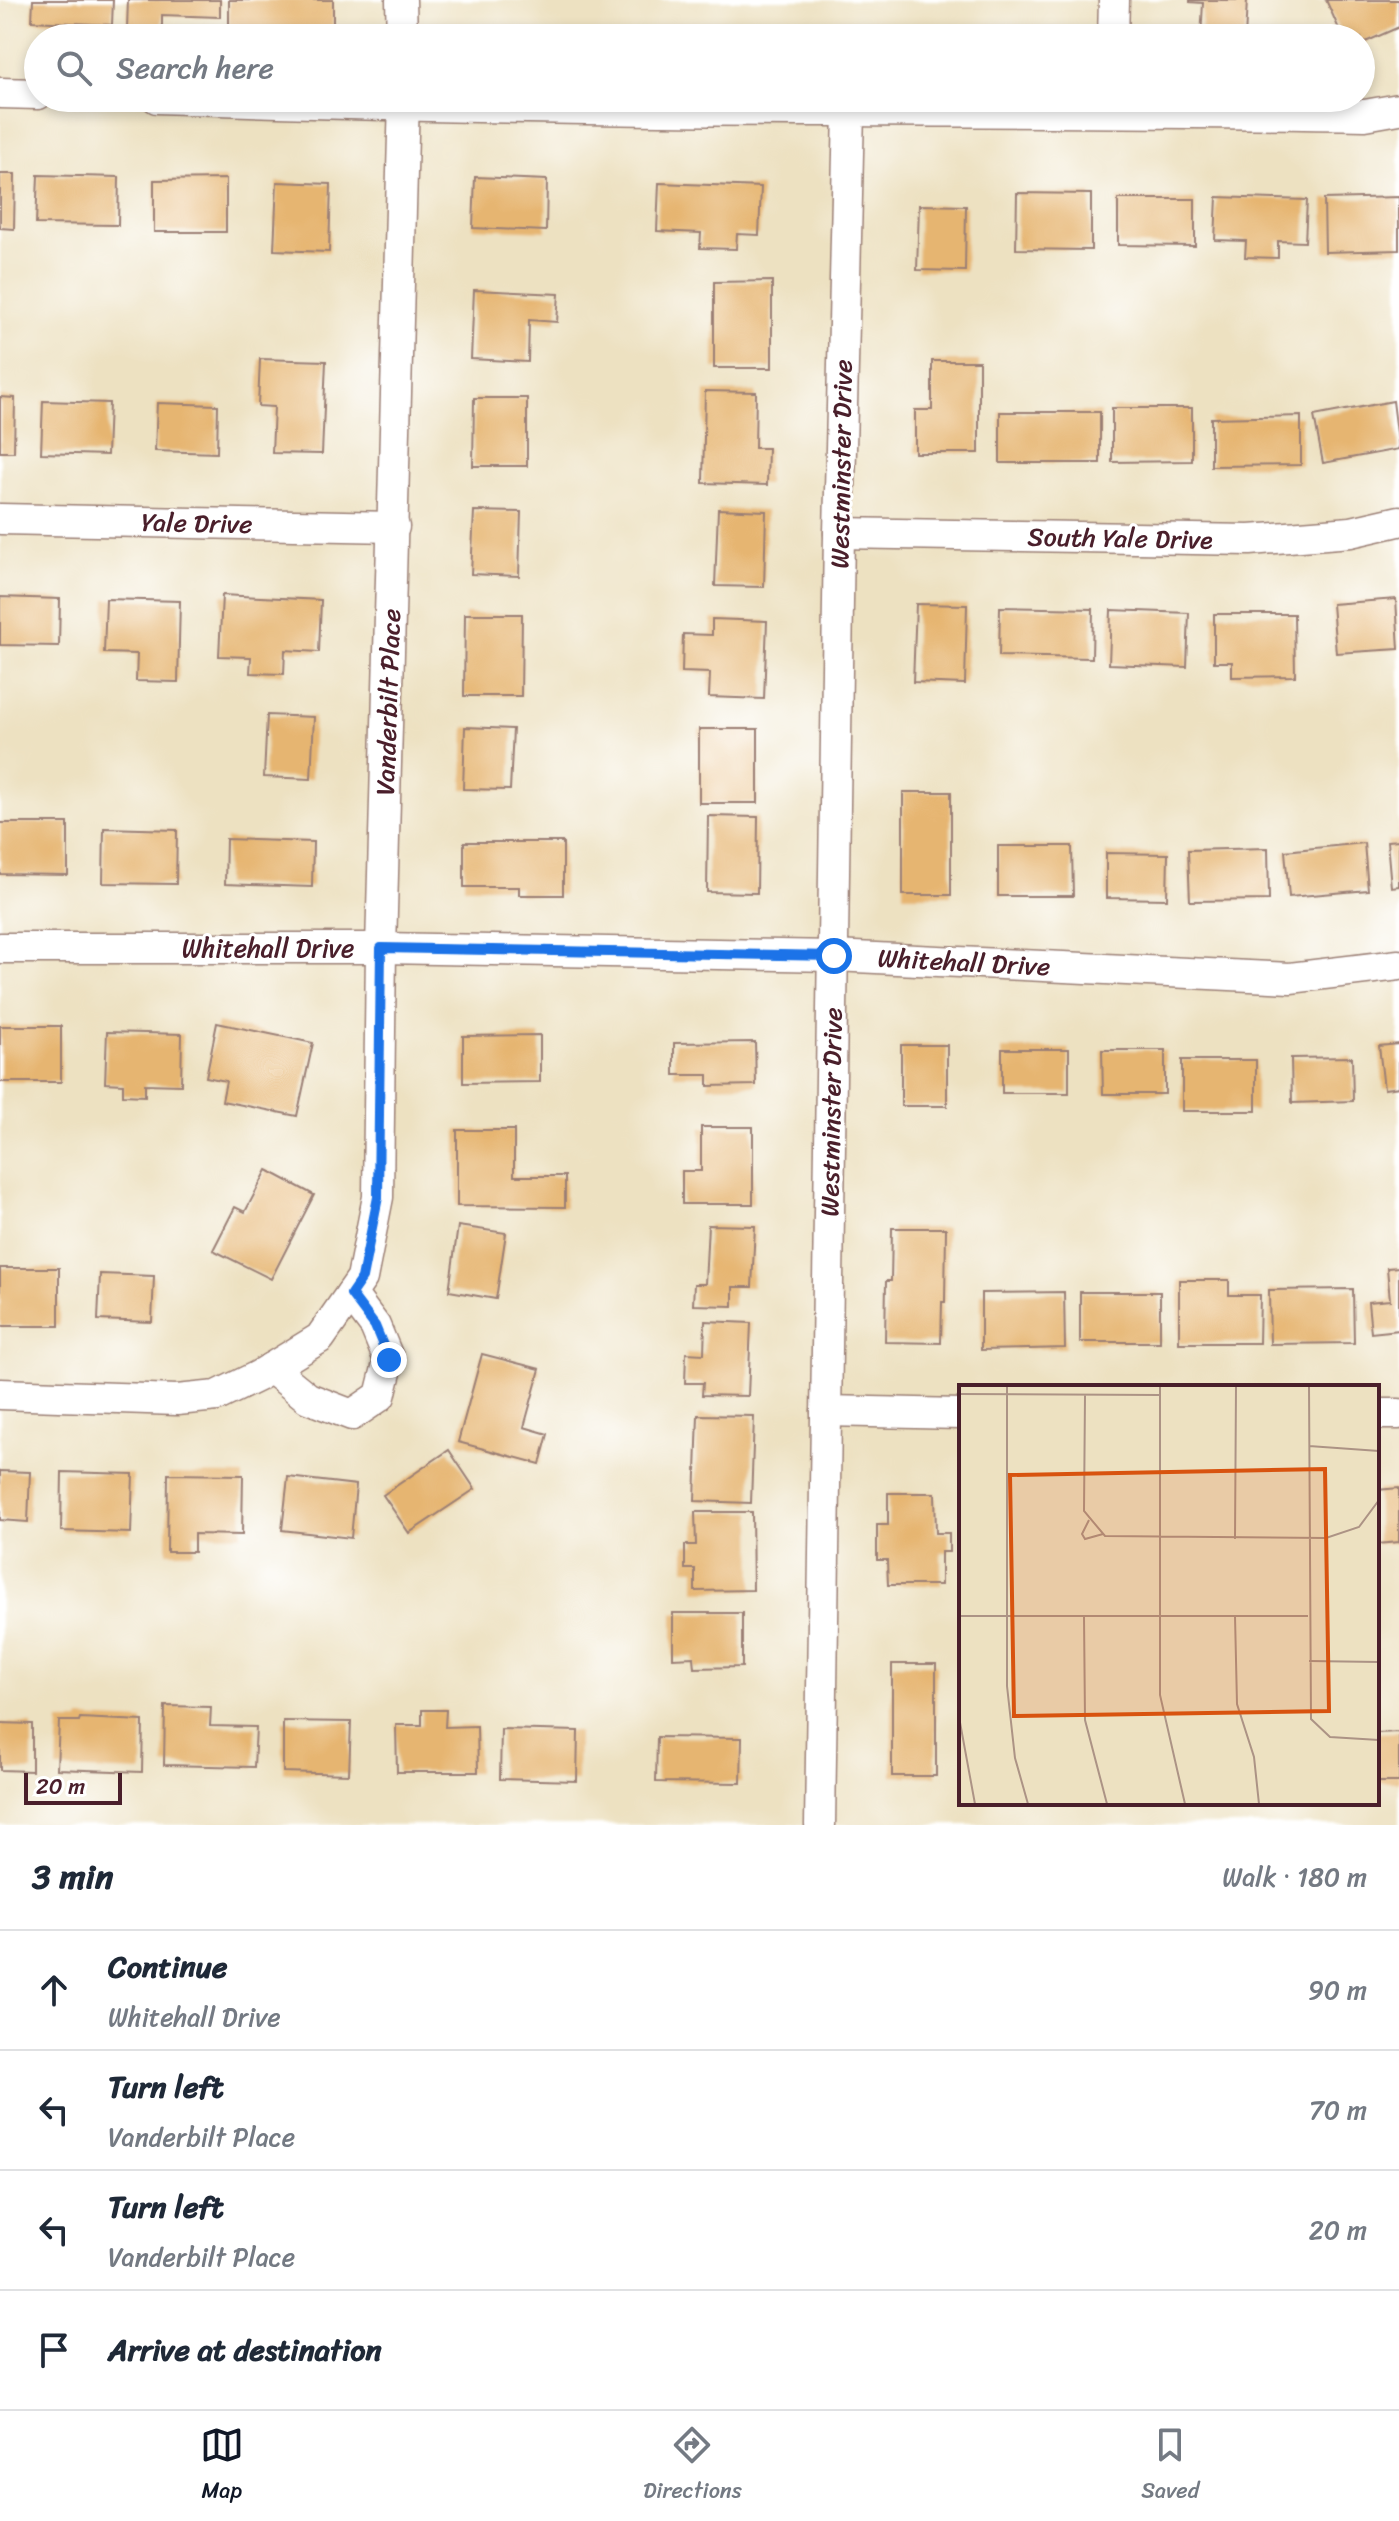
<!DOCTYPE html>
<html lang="en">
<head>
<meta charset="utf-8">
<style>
  body { margin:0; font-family:Sriracha,sans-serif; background:#f6f6f7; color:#1f2937 }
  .scale { position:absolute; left:24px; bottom:20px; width:98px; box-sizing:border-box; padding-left:8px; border:4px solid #4a1f2b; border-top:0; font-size:22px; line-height:28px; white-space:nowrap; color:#4a1f2b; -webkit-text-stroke:6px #fff; paint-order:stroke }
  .stop { position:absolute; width:24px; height:24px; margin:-18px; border:6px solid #1a73e8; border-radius:50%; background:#fff }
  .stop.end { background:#1a73e8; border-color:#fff; box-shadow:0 2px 8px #0008 }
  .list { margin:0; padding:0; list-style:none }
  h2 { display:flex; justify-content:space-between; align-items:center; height:104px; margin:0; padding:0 32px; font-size:34px }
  h2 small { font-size:26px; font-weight:400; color:#747a83 }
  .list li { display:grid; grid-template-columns:52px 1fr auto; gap:24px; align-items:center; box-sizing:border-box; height:120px; padding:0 32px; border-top:2px solid #e0e1e3 }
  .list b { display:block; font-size:30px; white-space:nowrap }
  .list p { margin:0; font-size:26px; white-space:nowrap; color:#747a83 }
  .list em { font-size:26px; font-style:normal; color:#747a83 }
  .icon { flex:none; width:44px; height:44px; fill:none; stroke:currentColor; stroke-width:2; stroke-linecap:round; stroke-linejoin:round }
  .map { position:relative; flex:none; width:1399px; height:1825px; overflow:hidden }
  .search { position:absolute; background:#fff; box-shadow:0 4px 12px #0003; left:24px; right:24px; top:24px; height:88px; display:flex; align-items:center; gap:20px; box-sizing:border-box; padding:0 28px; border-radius:44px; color:#747a83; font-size:30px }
  .sheet { height:584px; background:#fff }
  nav { display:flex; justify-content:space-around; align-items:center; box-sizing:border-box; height:112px; border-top:2px solid #e0e1e3; background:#fff; font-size:22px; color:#747a83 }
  nav a { display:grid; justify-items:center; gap:4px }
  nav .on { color:#111827 }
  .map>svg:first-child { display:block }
</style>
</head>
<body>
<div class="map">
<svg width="1399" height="1825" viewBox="0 0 1399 1825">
  <rect width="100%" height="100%" fill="#fff"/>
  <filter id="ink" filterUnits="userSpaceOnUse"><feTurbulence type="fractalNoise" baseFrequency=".0125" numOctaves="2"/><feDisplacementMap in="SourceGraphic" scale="16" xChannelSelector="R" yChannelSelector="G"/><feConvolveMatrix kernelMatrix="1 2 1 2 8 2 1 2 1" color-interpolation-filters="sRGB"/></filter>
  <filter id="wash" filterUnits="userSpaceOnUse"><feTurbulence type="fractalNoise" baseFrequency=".006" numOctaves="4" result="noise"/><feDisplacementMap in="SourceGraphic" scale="32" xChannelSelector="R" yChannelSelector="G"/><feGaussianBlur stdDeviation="1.8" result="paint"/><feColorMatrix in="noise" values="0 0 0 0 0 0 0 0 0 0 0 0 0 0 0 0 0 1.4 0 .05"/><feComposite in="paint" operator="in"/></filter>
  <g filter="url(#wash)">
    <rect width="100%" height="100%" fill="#ede1c1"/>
    <g id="blocks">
      <g fill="#e6b571">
        <path d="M33 0H113L112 25 32 21Z"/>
        <path d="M128 0H220V17L162 15V30L127 29Z"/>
        <path d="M229 0H333V32L229 31Z"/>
        <path d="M1190 0H1247L1245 38H1201L1203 3 1190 2Z"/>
        <path d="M1326 0H1399V27L1361 44V38H1343Z"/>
        <path d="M0 174H15L14 229 0 228Z"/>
        <path d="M38 175 119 177 118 225 36 224Z"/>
        <path d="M475 177 547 180 546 231 473 228Z"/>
        <path d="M226 179V232H154V180Z"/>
        <path d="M277 182 331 184 329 252 274 250Z"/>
        <path d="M659 183 761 187 759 235 737 234 736 249 700 248 701 233 657 231Z"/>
        <path d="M1017 193 1091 194V250L1016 249Z"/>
        <path d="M1217 197 1307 200 1305 242 1278 241V258L1245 257 1246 241 1215 240Z"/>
        <path d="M1399 197V250L1325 252 1324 199Z"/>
        <path d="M1118 199H1195V246L1118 245Z"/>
        <path d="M919 205 966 206 965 271 917 270Z"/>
        <path d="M772 281V368H714V282Z"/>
        <path d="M474 290 559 294 557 322 529 320 528 362 471 359Z"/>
        <path d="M260 359 326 361 322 454 272 453 274 407 258 406Z"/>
        <path d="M932 361H979V453H915V410H932Z"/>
        <path d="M705 391 756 392 755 448H768L767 485 703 483Z"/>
        <path d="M0 397 15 398 14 452H0Z"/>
        <path d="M474 398H527V466H473Z"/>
        <path d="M43 401 109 403 107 455 41 453Z"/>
        <path d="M1393 401 1399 449 1323 463 1314 416Z"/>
        <path d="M157 403 218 405 217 453 155 451Z"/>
        <path d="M1112 408H1192V461L1112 462Z"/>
        <rect x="1000" y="412" width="100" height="51"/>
        <path d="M1301 416V465L1211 466V418Z"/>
        <path d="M718 509 766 511 764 587 715 586Z"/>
        <path d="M474 511 521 512 519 576 471 574Z"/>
        <path d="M222 595 321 600 319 652 285 650 284 674 250 673 251 657 219 656Z"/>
        <path d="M0 597 60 599 59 646 0 645Z"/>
        <path d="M106 599 180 601 178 682 136 681 137 654 104 653Z"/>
        <path d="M1396 599 1399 649 1336 653 1332 604Z"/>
        <path d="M916 604 967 605 965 684 913 682Z"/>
        <path d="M1000 607 1093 609 1092 658 999 656Z"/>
        <path d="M1111 610 1189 613 1187 667 1109 664Z"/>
        <path d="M465 614H522L521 696H464Z"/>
        <path d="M1214 614H1294L1295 676 1232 677V662H1214Z"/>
        <path d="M712 619 767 621 764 699 709 697 710 673 682 672 683 634 712 635Z"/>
        <path d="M267 715 314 717 311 779 264 777Z"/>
        <path d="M465 727 513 729 510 790 463 789Z"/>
        <rect x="699" y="729" width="59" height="74"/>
        <rect x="903" y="792" width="48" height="103"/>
        <path d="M708 816 758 817 757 893 707 892Z"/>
        <path d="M0 823H68V875L0 874Z"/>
        <path d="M104 828 177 830 176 884 103 883Z"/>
        <path d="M226 839 313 842 312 887 225 884Z"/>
        <path d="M1399 840V886L1391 887 1387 841Z"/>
        <path d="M464 842H563V895H519V887H464Z"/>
        <path d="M1364 843 1368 890 1289 897 1285 851Z"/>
        <path d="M998 846H1072L1073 896H998Z"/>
        <path d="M1268 848 1269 900 1190 901 1188 850Z"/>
        <path d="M1106 853 1168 854 1167 899 1106 898Z"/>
        <path d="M217 1023 313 1043 297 1116 222 1101 226 1081 206 1077Z"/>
        <rect x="0" y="1026" width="61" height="56"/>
        <path d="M107 1032 182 1034 181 1085 145 1084V1096L123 1095V1084L105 1083Z"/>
        <path d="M540 1035V1082L463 1083V1036Z"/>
        <path d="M755 1042 756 1085 708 1086V1075H674V1043Z"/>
        <path d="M1399 1044V1087L1384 1089 1379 1046Z"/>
        <rect x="901" y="1045" width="46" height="61"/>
        <rect x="1002" y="1049" width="67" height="44"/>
        <path d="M1102 1050H1165V1094H1103Z"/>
        <path d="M1352 1057 1353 1101 1292 1103 1291 1058Z"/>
        <rect x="1182" y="1060" width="74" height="51"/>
        <path d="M701 1127H753V1204H682V1171H701Z"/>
        <path d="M457 1130H514V1176H565V1207L457 1206Z"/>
        <path d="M267 1170 314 1195 271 1279 213 1250 235 1207 245 1212Z"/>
        <path d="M708 1225 755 1226 752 1287H733V1306L693 1305 694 1284H705Z"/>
        <path d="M458 1226 506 1233 496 1299 449 1291Z"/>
        <path d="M892 1228H946L945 1302H942L941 1343 885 1342 886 1281H891Z"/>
        <path d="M1399 1267V1330L1371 1333 1368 1302 1390 1300 1387 1268Z"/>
        <rect x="0" y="1268" width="59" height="58"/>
        <path d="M100 1274 154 1276 152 1322 98 1320Z"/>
        <path d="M1179 1280H1229V1295H1260L1259 1343H1179Z"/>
        <path d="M1353 1289 1354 1343 1270 1344 1269 1290Z"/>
        <path d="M1064 1292 1065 1348 981 1350V1293Z"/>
        <rect x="1080" y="1292" width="80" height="50"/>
        <path d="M705 1321 751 1323 748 1396 702 1395 703 1383H685L686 1353 704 1354Z"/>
        <path d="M482 1354 540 1369 524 1427 548 1434 540 1464 458 1442Z"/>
        <path d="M698 1415 754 1416 751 1503 695 1501Z"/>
        <path d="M449 1450 475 1489 409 1533 383 1495Z"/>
        <path d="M0 1471 30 1472 28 1522 0 1520Z"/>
        <path d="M62 1472 133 1474 131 1533 61 1531Z"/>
        <path d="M168 1474 243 1475 242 1535 194 1534V1552H167Z"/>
        <path d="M288 1477 356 1485 351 1538 282 1530Z"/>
        <path d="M1399 1488V1542L1377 1544V1490Z"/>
        <path d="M888 1493H935L936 1533H949V1552H941V1585H888L887 1560H877V1525H888Z"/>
        <path d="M695 1512H752L753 1590 695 1591V1569H685V1545H696Z"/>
        <path d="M673 1613H742V1667L694 1668 693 1657 673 1658Z"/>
        <rect x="892" y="1664" width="44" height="112"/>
        <path d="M165 1706 211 1707 210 1726 256 1727 254 1767 164 1765Z"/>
        <path d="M422 1710H446L445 1727 477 1726 478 1772H397L396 1725H422Z"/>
        <path d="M80 1718 143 1721 142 1772 57 1769 59 1721H79Z"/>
        <path d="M283 1721 351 1722 349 1774 283 1772Z"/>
        <path d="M0 1723 32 1724V1771L0 1770Z"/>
        <path d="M501 1729 578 1731 577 1781 500 1779Z"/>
        <path d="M1399 1732V1782H1377V1733Z"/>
        <path d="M657 1737 742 1738 741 1783 656 1782Z"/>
      </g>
    </g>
  </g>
  <g filter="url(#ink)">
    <use href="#blocks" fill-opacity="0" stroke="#9c8076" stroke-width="2"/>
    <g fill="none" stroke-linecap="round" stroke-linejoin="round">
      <g stroke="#9c8076" stroke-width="33">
        <g id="minor">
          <path d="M401 0 402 38"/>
          <path d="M1113 38 1114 0"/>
          <path d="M0 93 38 94"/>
          <path d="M157 98C387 106 618 111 849 111 1021 112 1193 112 1365 115L1399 109"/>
          <path d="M0 519 394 527"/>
          <path d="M839 533 1250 540 1351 532 1399 521"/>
          <path d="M0 948H381L834 956 1290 978 1399 965"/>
          <path d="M271 1368 308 1398 352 1415 380 1396 389 1360 375 1326 351 1294"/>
          <path d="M0 1394 177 1400 217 1396 258 1376 320 1338 362 1278 378 1197 381 948 404 98"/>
          <path d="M826 1411 961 1414"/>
          <path d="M1377 1414H1399"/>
          <path d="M820 1825 839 533 849 111"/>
        </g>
      </g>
      <use href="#minor" stroke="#fff" stroke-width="30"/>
    </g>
  </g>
  <g fill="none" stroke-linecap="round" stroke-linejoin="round" filter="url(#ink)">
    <path stroke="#1a73e8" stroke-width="10" d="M389 1360 375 1326 351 1294 362 1278 378 1197 381 948 834 956"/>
  </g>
  <g text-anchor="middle" stroke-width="6" stroke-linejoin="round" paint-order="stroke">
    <g font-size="26" fill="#4a1f2b" stroke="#fff">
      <text transform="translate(841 464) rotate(-89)" y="9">Westminster Drive</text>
      <text transform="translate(197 523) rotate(1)" y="9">Yale Drive</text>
      <text transform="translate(1120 538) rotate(1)" y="9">South Yale Drive</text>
      <text transform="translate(388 702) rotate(-88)" y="9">Vanderbilt Place</text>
      <text x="268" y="957">Whitehall Drive</text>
      <text transform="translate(964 962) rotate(3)" y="9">Whitehall Drive</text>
      <text transform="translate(831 1112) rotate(-89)" y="9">Westminster Drive</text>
    </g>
  </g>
  <g transform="translate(959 1385)">
    <rect width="420" height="420" fill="#ede1c1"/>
    <path fill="none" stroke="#ac9385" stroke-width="2" d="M48 1V301L56 373 69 419M201 1V310L226 419M350 1 352 334 371 352 420 355M0 9 201 10M126 10 125 126 146 151 367 153 400 142 420 115M350 61 420 66M130 135 123 149 126 154 144 149M276 154 277 1M0 231H349M125 231 126 335 148 419M276 231 278 319 295 372 300 419M350 276 420 277M0 332 16 419"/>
    <path fill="#d8530f" fill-opacity="0.15" stroke="#d8530f" stroke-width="4" d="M366 84 370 326 55 331 51 90Z"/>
    <rect width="420" height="420" fill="none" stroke="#4a1f2b" stroke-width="4"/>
  </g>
</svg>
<div class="scale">20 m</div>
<div class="stop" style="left:834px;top:956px"></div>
<div class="stop end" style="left:389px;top:1360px"></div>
<div class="search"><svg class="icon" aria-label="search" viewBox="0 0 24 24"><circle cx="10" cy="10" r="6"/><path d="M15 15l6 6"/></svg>Search here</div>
</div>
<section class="sheet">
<h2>3 min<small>Walk · 180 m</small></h2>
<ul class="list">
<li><svg class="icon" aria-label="ahead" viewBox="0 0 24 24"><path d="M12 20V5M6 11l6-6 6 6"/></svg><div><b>Continue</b><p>Whitehall Drive</p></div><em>90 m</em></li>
<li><svg class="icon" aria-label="left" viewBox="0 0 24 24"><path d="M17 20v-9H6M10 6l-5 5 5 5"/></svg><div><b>Turn left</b><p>Vanderbilt Place</p></div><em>70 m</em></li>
<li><svg class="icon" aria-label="left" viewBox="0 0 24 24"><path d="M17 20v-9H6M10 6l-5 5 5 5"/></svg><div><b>Turn left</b><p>Vanderbilt Place</p></div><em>20 m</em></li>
<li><svg class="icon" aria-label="arrive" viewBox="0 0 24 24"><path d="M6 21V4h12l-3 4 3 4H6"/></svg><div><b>Arrive at destination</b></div></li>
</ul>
</section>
<nav>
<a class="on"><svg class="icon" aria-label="map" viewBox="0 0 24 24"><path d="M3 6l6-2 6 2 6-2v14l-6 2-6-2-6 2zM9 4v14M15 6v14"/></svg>Map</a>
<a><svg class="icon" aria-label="directions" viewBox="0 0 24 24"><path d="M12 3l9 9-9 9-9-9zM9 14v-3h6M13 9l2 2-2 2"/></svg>Directions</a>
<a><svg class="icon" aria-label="saved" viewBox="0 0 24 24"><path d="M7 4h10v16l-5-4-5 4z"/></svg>Saved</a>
</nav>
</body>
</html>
